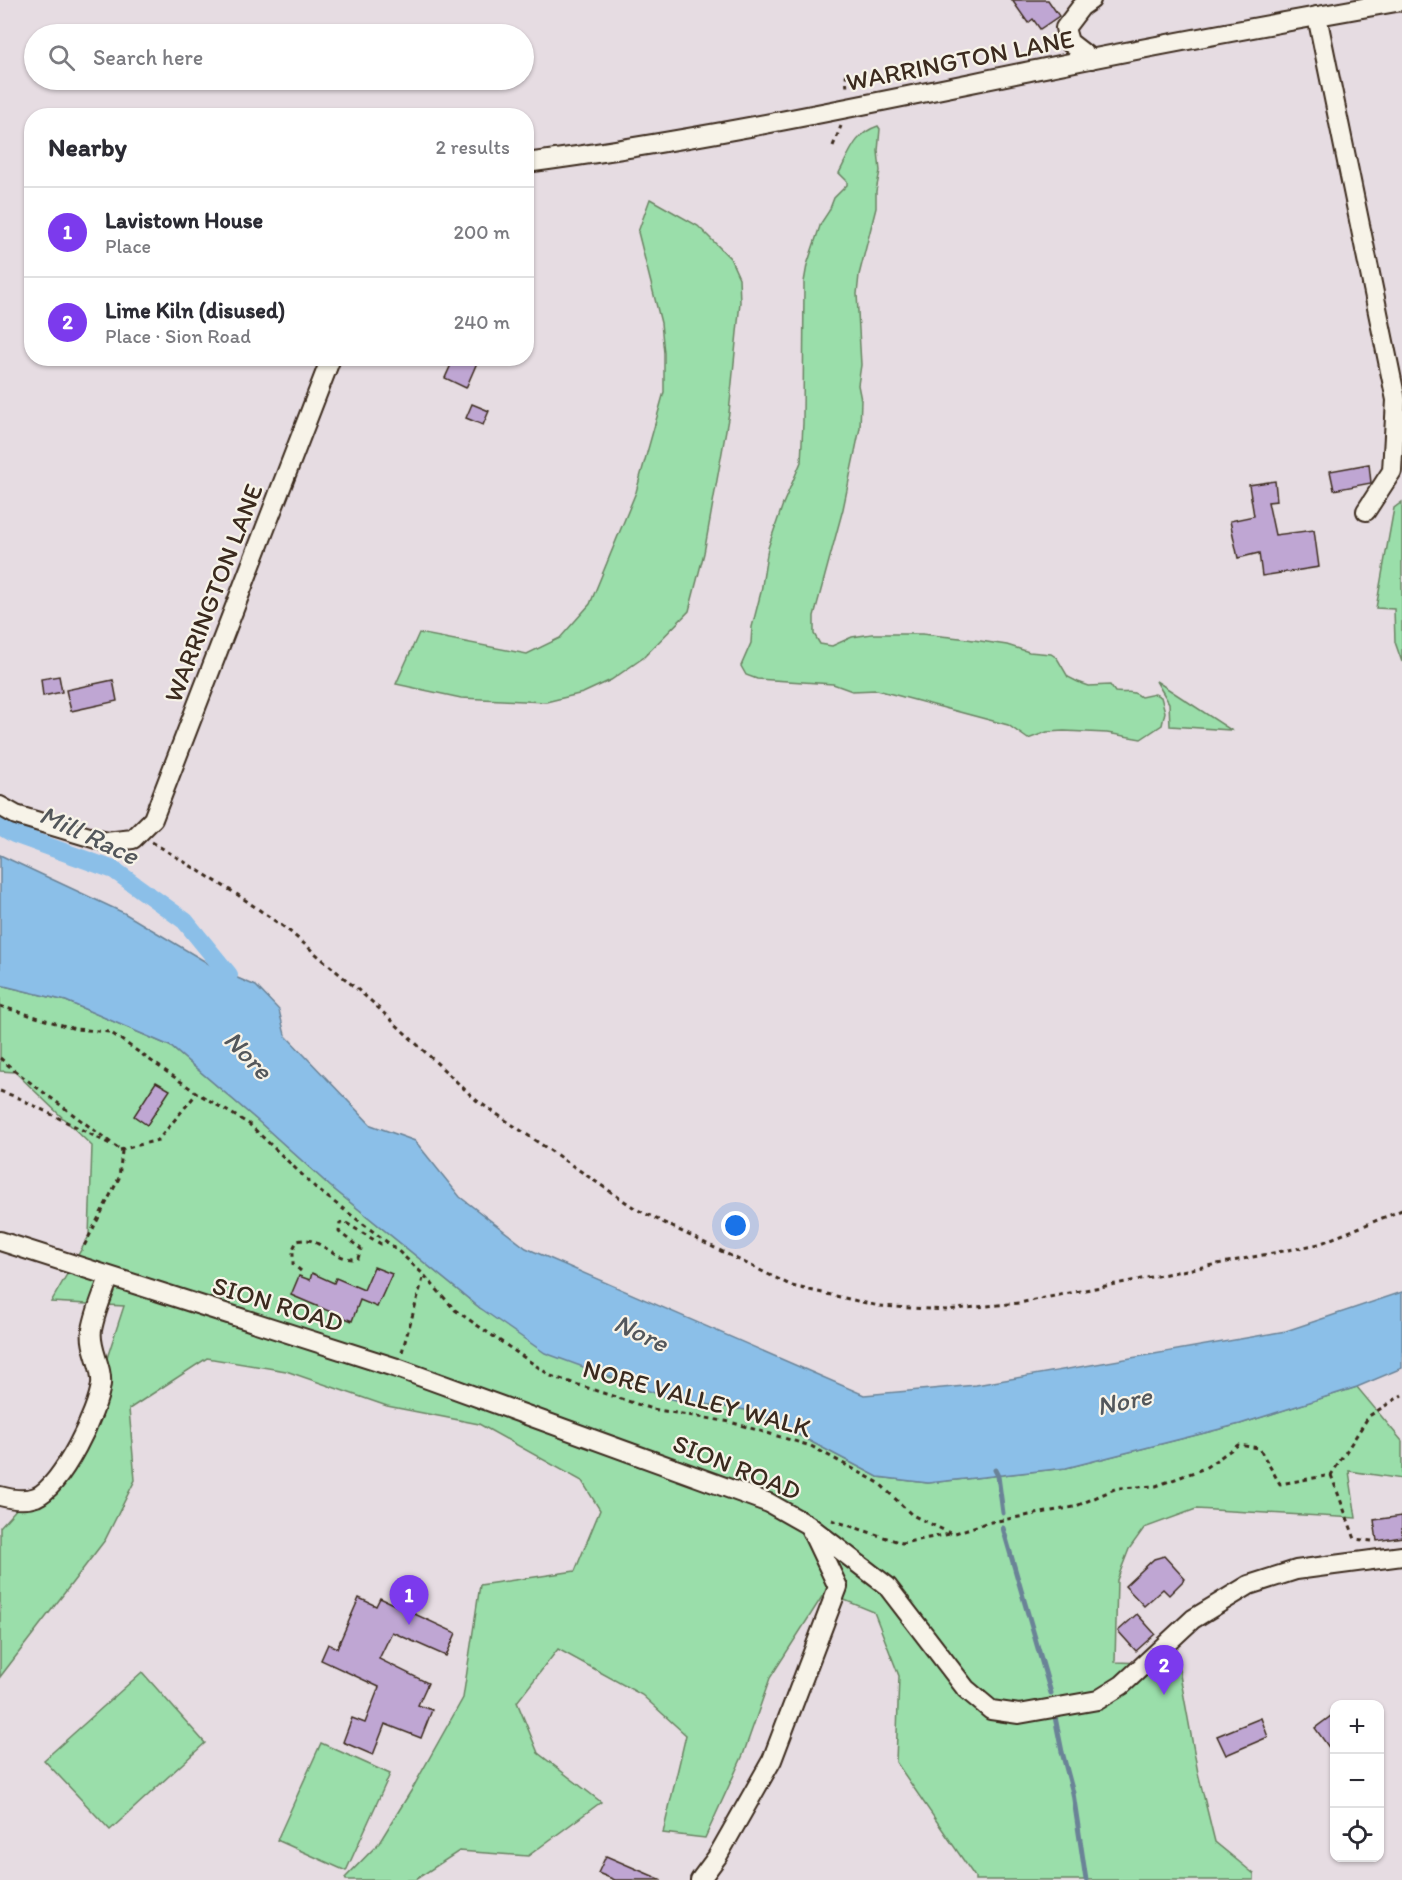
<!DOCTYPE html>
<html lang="en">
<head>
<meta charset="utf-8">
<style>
  body { margin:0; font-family:Itim,sans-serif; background:#f2f2f3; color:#2b2b33 }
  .controls { position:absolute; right:18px; bottom:18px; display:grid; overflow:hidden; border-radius:12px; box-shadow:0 2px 4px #0004 }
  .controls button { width:54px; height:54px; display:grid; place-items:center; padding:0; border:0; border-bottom:2px solid #e1e1e2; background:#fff; color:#2b2b33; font:30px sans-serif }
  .you { position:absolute; left:736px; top:1226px; width:21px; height:21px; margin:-15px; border:4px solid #fff; border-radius:50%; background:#1a73e8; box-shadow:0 0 0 9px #1a73e833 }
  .badge { display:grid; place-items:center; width:39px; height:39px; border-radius:50%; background:#7c3aed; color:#fff; font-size:20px; font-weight:700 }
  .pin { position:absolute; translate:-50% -50px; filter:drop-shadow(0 2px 3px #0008) }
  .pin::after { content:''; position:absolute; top:32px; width:21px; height:18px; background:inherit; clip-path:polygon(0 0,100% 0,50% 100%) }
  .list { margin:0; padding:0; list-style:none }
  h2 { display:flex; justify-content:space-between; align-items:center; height:78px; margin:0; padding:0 24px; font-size:26px }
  h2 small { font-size:20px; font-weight:400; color:#7c7c81 }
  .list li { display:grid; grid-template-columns:39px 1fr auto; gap:18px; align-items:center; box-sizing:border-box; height:90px; padding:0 24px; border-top:2px solid #e1e1e2 }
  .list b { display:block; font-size:22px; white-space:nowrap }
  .list p { margin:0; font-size:20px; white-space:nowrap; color:#7c7c81 }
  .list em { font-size:20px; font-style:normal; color:#7c7c81 }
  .icon { flex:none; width:33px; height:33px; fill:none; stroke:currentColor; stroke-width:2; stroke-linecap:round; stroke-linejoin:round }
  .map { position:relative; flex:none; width:1402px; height:1880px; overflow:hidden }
  .search { position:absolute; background:#fff; box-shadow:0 2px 4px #0004; left:24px; top:24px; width:510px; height:66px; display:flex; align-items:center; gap:15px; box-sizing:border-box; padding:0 21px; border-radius:33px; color:#7c7c81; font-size:22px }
  .panel { position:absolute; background:#fff; box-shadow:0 2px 4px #0004; left:24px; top:108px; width:510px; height:258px; border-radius:24px }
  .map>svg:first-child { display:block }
</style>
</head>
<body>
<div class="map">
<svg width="1402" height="1880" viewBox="0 0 1402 1880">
  <rect width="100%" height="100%" fill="#e6dce2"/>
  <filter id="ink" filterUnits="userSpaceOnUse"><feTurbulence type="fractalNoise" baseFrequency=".0167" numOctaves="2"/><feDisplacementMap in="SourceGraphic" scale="12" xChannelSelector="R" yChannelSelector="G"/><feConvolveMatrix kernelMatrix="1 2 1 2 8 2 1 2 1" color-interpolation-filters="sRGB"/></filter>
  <g filter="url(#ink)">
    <g fill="#9adeaa" stroke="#6a8464" stroke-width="1.5">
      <path d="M878 126 880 129 878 151 880 171 876 191V208L859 275 857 294 861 365 858 385 861 400 860 428 843 509 814 616V634L820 644 832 646 852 637 872 634H922L960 638 1007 645 1029 652 1051 654 1057 658 1068 677 1078 682 1089 686 1110 685 1115 692C1126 694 1132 689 1141 697L1155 694 1161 697 1165 712 1162 725 1141 739 1107 733 1064 731 1047 732 1028 739 1008 725 877 690 852 691 833 684 757 679 746 675 741 666 751 643 752 627 761 592 768 548 783 504 801 462 803 423 804 282 807 265 821 223 829 211 834 198 847 185V181L839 173C850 153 854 134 878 126Z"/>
      <path d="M650 199 698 226 730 258 739 278 740 302 729 413 704 553 689 611 643 658 611 680 583 693 546 702 461 698 396 684 419 633 527 654 560 638 590 604 636 492 664 392V353L661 323 638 232Z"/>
      <path d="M1402 502V662L1395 642 1394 609 1376 608 1394 508Z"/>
      <path d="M1156 681 1231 730 1170 726 1169 703Z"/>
      <path d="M0 985 66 1001 170 1046 257 1120 330 1186 480 1308 671 1399 753 1411 878 1477 928 1483 1066 1468 1240 1424 1357 1387 1402 1441V1479L1349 1471 1356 1518 1196 1509 1144 1528 1129 1549 1117 1580 1115 1662 1178 1664 1198 1773 1215 1842 1254 1874V1880H975V1877L896 1762 899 1676 874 1612 825 1592 770 1678 743 1755 705 1838 663 1833 686 1735 642 1695 558 1649 517 1702 538 1753 601 1802 528 1856 459 1851 415 1880H346L345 1878 379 1843 411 1791 463 1698 480 1585 575 1571 600 1510 582 1481 479 1424 387 1406 286 1371 207 1358 129 1409 135 1480 105 1540 0 1677V1527L81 1438 124 1306 51 1302 89 1236 92 1146 15 1072 0 1071Z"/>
      <path d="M142 1672 205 1743 110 1830 44 1760Z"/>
      <path d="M321 1743 390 1774 346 1871 277 1840Z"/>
    </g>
    <path fill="#8bbfe8" stroke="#6b8397" stroke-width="1.5" d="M0 855 124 913 221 971 256 986 279 1010 285 1035 371 1125 415 1141 460 1197 526 1248 864 1395 976 1385 1286 1331 1402 1292V1368L1357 1387 1240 1424 1066 1468 928 1483 878 1477 753 1411 671 1399 545 1353 480 1308 330 1186 257 1120 170 1046 66 1001 0 985Z"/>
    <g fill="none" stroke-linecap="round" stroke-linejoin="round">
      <g stroke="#6b8397" stroke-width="5">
        <path d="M995 1470 998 1476 1003 1513"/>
        <path d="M1003 1528 1051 1693"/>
        <path d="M1055 1717 1062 1752 1073 1793 1086 1880"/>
      </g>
      <path stroke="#8bbfe8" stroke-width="18" d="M0 826 14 834 114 870 185 921 229 975"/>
    </g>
    <g fill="#bfa6d3" stroke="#3b2a1e" stroke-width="1.5">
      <path d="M1012 0H1048L1059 16 1040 29 1033 19 1028 23Z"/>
      <path d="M454 358H479L466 388 445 378Z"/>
      <path d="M472 404 489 411 483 425 466 418Z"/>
      <path d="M1369 464 1371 483 1334 490 1330 471Z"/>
      <path d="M1275 481 1277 501 1268 502 1275 535 1314 530 1319 567 1262 576 1259 553 1238 558 1230 521 1254 516 1249 485Z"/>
      <path d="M59 676 62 692 43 696 41 679Z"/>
      <path d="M113 680 117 701 71 711 66 690Z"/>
      <path d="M156 1082 170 1090 147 1125 134 1116Z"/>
      <path d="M374 1267 392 1274 377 1307 360 1300 352 1321 291 1295 299 1276 310 1280 312 1273 334 1283 336 1278 364 1290Z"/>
      <path d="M1402 1516V1537L1377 1541 1374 1520Z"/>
      <path d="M1164 1556 1185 1579 1169 1595 1163 1589 1144 1606 1125 1586 1154 1559Z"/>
      <path d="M359 1598 376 1606 380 1598 456 1633 446 1656 392 1632 379 1659 428 1683 418 1705 432 1710 421 1738 385 1724 373 1755 343 1742 352 1718 365 1723 379 1687 321 1660 328 1644 337 1648Z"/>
      <path d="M1137 1614 1155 1634 1136 1651 1118 1631Z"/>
      <path d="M1335 1713V1756L1315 1728Z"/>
      <path d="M1261 1718 1268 1737 1226 1755 1217 1736Z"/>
      <path d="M606 1856 662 1880H615L598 1873Z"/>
    </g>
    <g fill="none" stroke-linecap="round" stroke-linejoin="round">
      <g stroke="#3b2a1e" stroke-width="22">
        <g id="minor">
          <path d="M1091 0 1081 7 1065 28 1069 42 1091 59"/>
          <path d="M1317 16 1396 400 1392 471 1366 511"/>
          <path d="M526 163C701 140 872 103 1045 68 1163 44 1283 22 1402 1"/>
          <path d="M0 806 16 815 106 842 133 839 153 819 331 358"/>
          <path d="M0 1241 397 1368 769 1503 808 1525 887 1586 966 1689 991 1710 1019 1714 1098 1700 1122 1685 1193 1619 1249 1585 1296 1570 1402 1556"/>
          <path d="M0 1496C11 1499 25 1501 36 1497 62 1486 98 1411 101 1384 103 1367 89 1348 92 1330 95 1312 103 1294 109 1278"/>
          <path d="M700 1880 717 1857 772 1760 838 1587 810 1528"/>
        </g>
      </g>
      <g stroke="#3b2a1e" stroke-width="3" stroke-dasharray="4.5 4.5" stroke-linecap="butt">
        <path d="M846 73 847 91"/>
        <path d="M833 146 841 126"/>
        <path d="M152 842 238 895 288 930 371 1001 476 1100 636 1209 792 1286 879 1306 945 1310 1019 1303 1319 1244 1402 1210"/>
        <path d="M0 1006 75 1029 110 1032 197 1093 249 1124 318 1190 395 1248 424 1275 455 1310 551 1376 652 1409 730 1422 811 1446 879 1483 912 1515 952 1534 986 1523 1074 1507 1117 1488 1156 1486 1205 1468 1238 1445 1259 1448 1280 1484 1331 1475 1369 1416 1402 1395"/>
        <path d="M0 1058 15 1071 122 1151 119 1178 82 1250"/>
        <path d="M0 1091 19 1098 112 1145"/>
        <path d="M120 1150 158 1140 197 1093"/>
        <path d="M301 1271 293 1264V1249L297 1241C302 1240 307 1239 312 1241 325 1246 344 1263 358 1258L361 1249 339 1232 340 1223H346L381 1244 387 1242"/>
        <path d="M402 1352 424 1275"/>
        <path d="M1331 1475 1355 1539 1372 1541"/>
        <path d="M832 1520 902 1543 950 1534"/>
      </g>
      <use href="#minor" stroke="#f7f3e8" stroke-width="18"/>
    </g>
  </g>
  <g text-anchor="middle" stroke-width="4.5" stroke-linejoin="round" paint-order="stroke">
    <g font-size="26" fill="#3b2a1e" stroke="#f7f3e8">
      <text transform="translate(960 60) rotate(-11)" y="9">WARRINGTON LANE</text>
      <text transform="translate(213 593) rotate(-69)" y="9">WARRINGTON LANE</text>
      <text transform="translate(278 1304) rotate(17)" y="9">SION ROAD</text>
      <text transform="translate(697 1398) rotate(15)" y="9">NORE VALLEY WALK</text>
      <text transform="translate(737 1467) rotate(22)" y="9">SION ROAD</text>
    </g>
    <g font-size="27" font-style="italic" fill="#53575b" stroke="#f7f3e8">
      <text transform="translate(89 835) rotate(25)" y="9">Mill Race</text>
      <text transform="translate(248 1055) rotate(46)" y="9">Nore</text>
      <text transform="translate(641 1333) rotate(25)" y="9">Nore</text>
      <text transform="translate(1124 1401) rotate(-12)" y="9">Nore</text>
    </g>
  </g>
</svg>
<div class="controls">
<button>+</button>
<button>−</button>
<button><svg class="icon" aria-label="locate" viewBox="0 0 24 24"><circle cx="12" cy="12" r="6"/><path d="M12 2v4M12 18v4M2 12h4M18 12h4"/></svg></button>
</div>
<div class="you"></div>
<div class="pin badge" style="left:409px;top:1625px">1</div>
<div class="pin badge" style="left:1164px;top:1695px">2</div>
<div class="search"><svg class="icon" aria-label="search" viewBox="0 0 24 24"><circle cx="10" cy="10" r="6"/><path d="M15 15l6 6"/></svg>Search here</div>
<section class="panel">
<h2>Nearby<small>2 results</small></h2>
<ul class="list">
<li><span class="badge">1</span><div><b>Lavistown House</b><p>Place</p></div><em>200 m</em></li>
<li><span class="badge">2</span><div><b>Lime Kiln (disused)</b><p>Place · Sion Road</p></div><em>240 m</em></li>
</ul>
</section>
</div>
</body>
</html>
